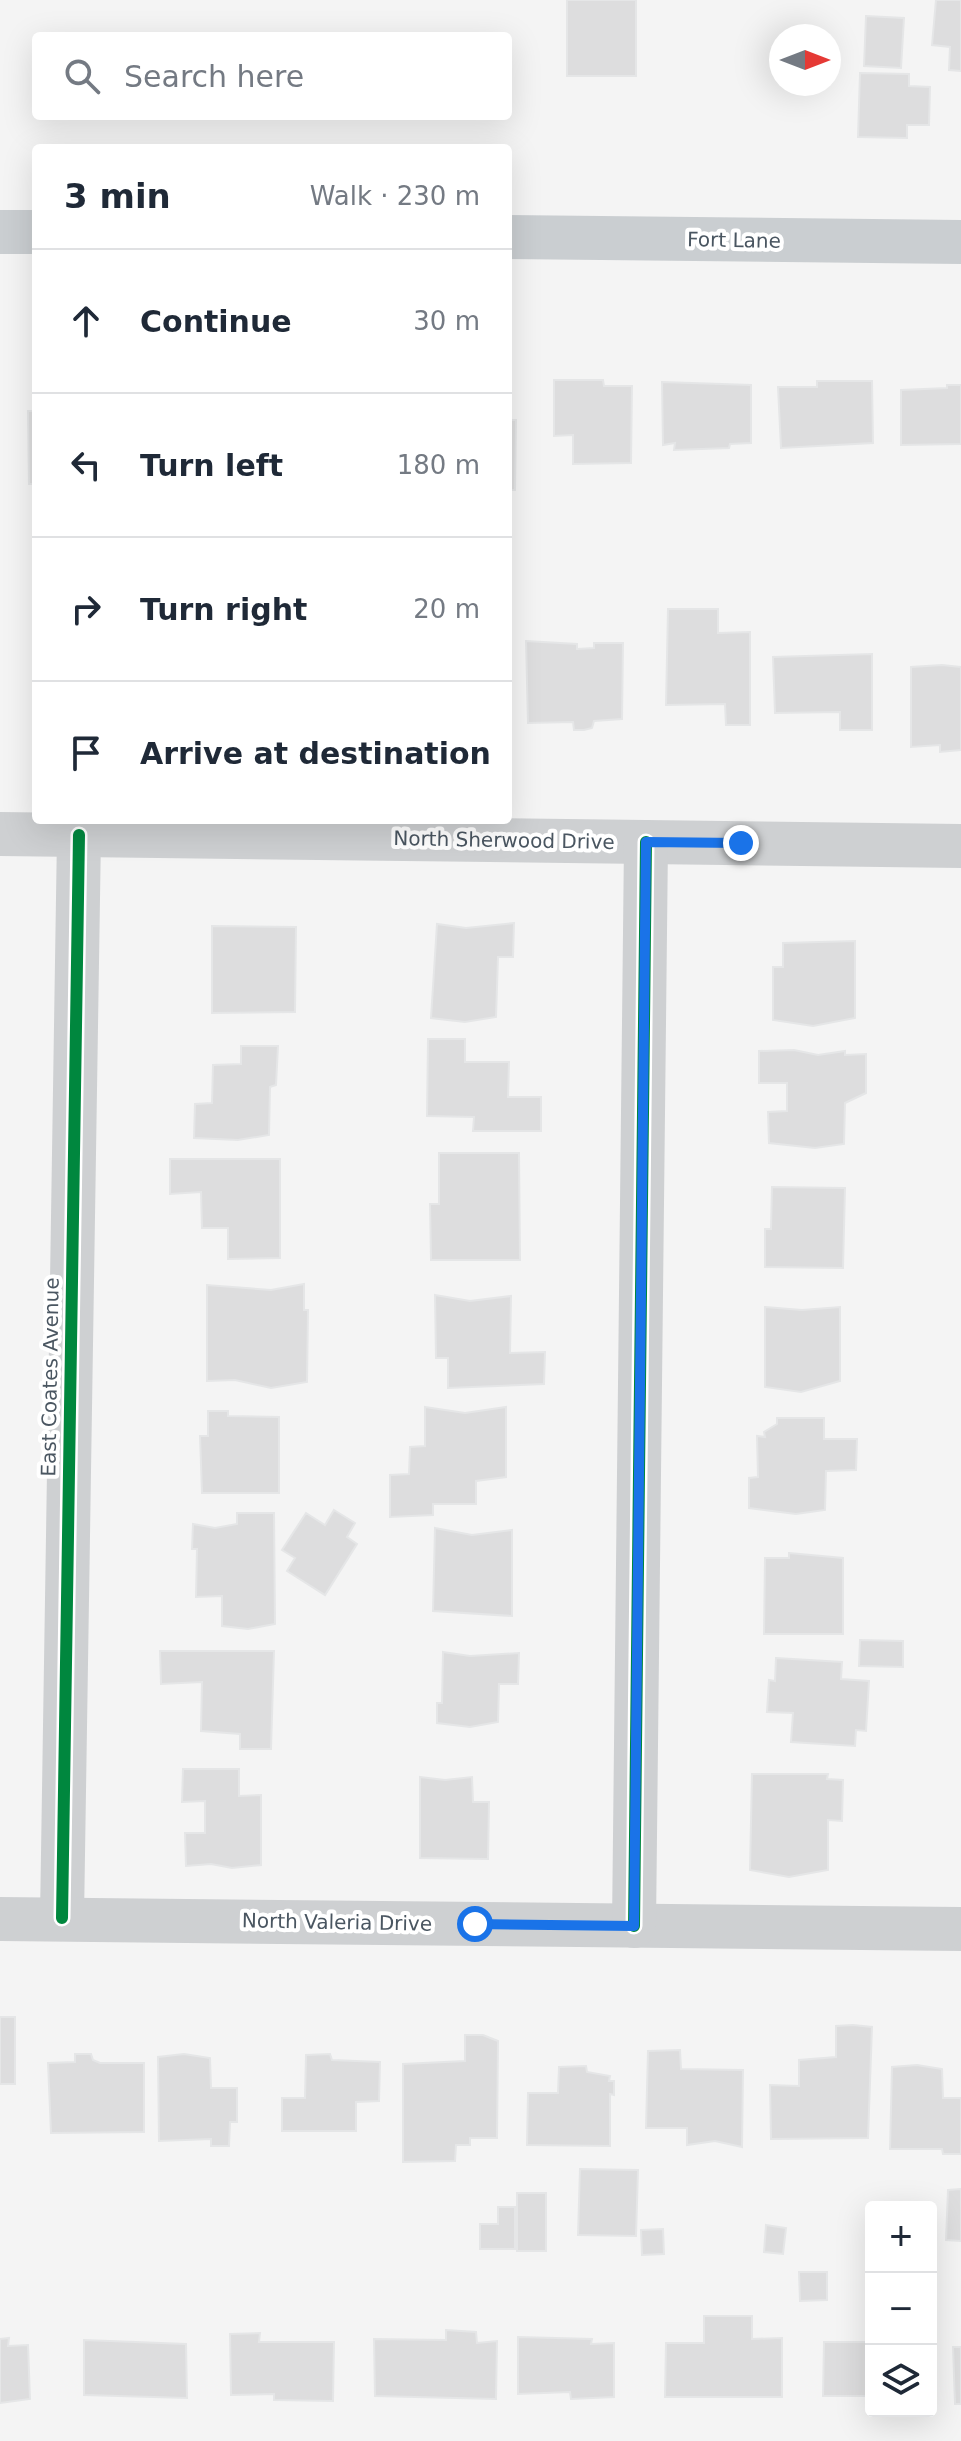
<!DOCTYPE html>
<html lang="en">
<head>
<meta charset="utf-8">
<style>
  body { margin:0; font-family:"DejaVu Sans",sans-serif; background:#f2f2f3; color:#1f2937 }
  .controls { position:absolute; right:24px; bottom:24px; display:grid; overflow:hidden; border-radius:8px; box-shadow:0 8px 32px #0002 }
  .controls button { width:72px; height:72px; display:grid; place-items:center; padding:0; border:0; border-bottom:2px solid #e0e1e3; background:#fff; color:#1f2937; font:40px sans-serif }
  .compass { position:absolute; left:769px; top:24px; width:72px; height:72px; border-radius:50%; background:#fff; box-shadow:0 8px 32px #0002; rotate:90deg }
  .stop { position:absolute; width:24px; height:24px; margin:-18px; border:6px solid #1a73e8; border-radius:50%; background:#fff }
  .stop.end { background:#1a73e8; border-color:#fff; box-shadow:0 2px 8px #0008 }
  .list { margin:0; padding:0; list-style:none }
  h2 { display:flex; justify-content:space-between; align-items:center; height:104px; margin:0; padding:0 32px; font-size:34px }
  h2 small { font-size:26px; font-weight:400; color:#747a83 }
  .list li { display:grid; grid-template-columns:52px 1fr auto; gap:24px; align-items:center; box-sizing:border-box; height:144px; padding:0 32px; border-top:2px solid #e0e1e3 }
  .list b { display:block; font-size:30px; white-space:nowrap }
  .list em { font-size:26px; font-style:normal; color:#747a83 }
  .icon { flex:none; width:44px; height:44px; fill:none; stroke:currentColor; stroke-width:2; stroke-linecap:round; stroke-linejoin:round }
  .map { position:relative; flex:none; width:961px; height:2441px; overflow:hidden }
  .search { position:absolute; background:#fff; box-shadow:0 8px 32px #0002; left:32px; top:32px; width:480px; height:88px; display:flex; align-items:center; gap:20px; box-sizing:border-box; padding:0 28px; border-radius:8px; color:#747a83; font-size:30px }
  .panel { position:absolute; background:#fff; box-shadow:0 8px 32px #0002; left:32px; top:144px; width:480px; height:680px; border-radius:8px }
  .map>svg:first-child { display:block }
</style>
</head>
<body>
<div class="map">
<svg width="961" height="2441" viewBox="0 0 961 2441">
  <rect width="100%" height="100%" fill="#f4f4f4"/>
  <g fill="#ddddde" stroke="#e5e6e7" stroke-width="2">
    <rect x="567" y="0" width="69" height="76"/>
    <path d="M936 0H961V71L949 70 950 47 932 45Z"/>
    <path d="M866 16 904 18 901 68 864 66Z"/>
    <path d="M860 73 909 74V86L930 87 929 125H907V138L858 137Z"/>
    <path d="M554 380H603L604 386H632L631 463 573 464V435L554 436Z"/>
    <path d="M817 381H872L873 443 781 448 778 387H817Z"/>
    <path d="M662 382 751 385V443L730 444 729 448 674 450 675 443 663 445Z"/>
    <path d="M947 385H961V444L901 445V390L947 388Z"/>
    <path d="M28 411H36V484H29Z"/>
    <path d="M508 420H516L515 490H508Z"/>
    <path d="M668 609H718V633L750 632V725H726L725 704 666 705Z"/>
    <path d="M526 641 577 644V649L594 648V643H623L622 719 594 721 592 728 584 730H574L573 722 528 723Z"/>
    <path d="M872 654V730H840V712L775 713 773 657Z"/>
    <path d="M942 665 961 667V750L940 752V745L911 747V667Z"/>
    <path d="M514 923 513 957H498L496 1017 465 1022 431 1018 437 924 466 928Z"/>
    <path d="M212 926 296 927 295 1012 212 1013Z"/>
    <path d="M855 941V1018L813 1026 773 1020V967H783V943Z"/>
    <path d="M428 1039H465V1062H509L508 1097H541V1131H473L474 1117 427 1116Z"/>
    <path d="M241 1046H278L276 1085 270 1087 269 1135 238 1140 194 1138 195 1104 212 1103 213 1065 241 1064Z"/>
    <path d="M794 1050 818 1055 845 1051V1055L866 1054V1093L845 1103 844 1144 815 1148 769 1143 768 1112 787 1111V1083H759V1051Z"/>
    <path d="M439 1153H519L520 1260H431L430 1204H439Z"/>
    <path d="M170 1159H280V1258L228 1259V1228H202L201 1192 170 1194Z"/>
    <path d="M772 1187 845 1188 843 1268 765 1267V1229H771Z"/>
    <path d="M304 1284V1310H308L307 1382 271 1388 235 1380 207 1381V1285L271 1290Z"/>
    <path d="M435 1295 470 1301 511 1296 510 1353 545 1352 544 1384 448 1388V1358H436Z"/>
    <path d="M765 1307 802 1310 840 1307V1381L801 1392 765 1387Z"/>
    <path d="M425 1407 465 1413 506 1407V1477L476 1481V1504H433V1515L390 1517V1475L409 1474 410 1447 425 1446Z"/>
    <path d="M208 1411H228V1416L279 1417V1493H202L200 1436H208Z"/>
    <path d="M777 1418H824V1439H857L856 1470 826 1471 825 1510 796 1514 749 1508V1478L758 1477 757 1436 765 1437 764 1432 777 1424Z"/>
    <path d="M334 1510 355 1523 347 1537 357 1544 325 1595 287 1571 295 1558 282 1550 306 1513 325 1525Z"/>
    <path d="M237 1513H274L275 1624 248 1629 222 1626V1596L196 1597 197 1549H192L193 1524 215 1528 237 1524Z"/>
    <path d="M435 1528 472 1535 512 1530V1616L433 1611Z"/>
    <path d="M789 1553 843 1558V1634H764L765 1558H789Z"/>
    <path d="M860 1640 903 1641V1667L859 1666Z"/>
    <path d="M160 1651H274L271 1749H240V1734L201 1731 202 1682 161 1684Z"/>
    <path d="M443 1652 470 1656 519 1653 518 1684H499L498 1722 470 1727 437 1723V1703H442Z"/>
    <path d="M776 1658 842 1662 841 1679 869 1681 866 1731 856 1730 855 1746 791 1742 793 1713 767 1712 769 1680 775 1681Z"/>
    <path d="M183 1769H239V1796L261 1795V1865L232 1868 211 1864 186 1866 185 1833H205V1801L182 1802Z"/>
    <path d="M752 1774H828L827 1779 843 1780 842 1821 828 1820V1870L789 1877 750 1870Z"/>
    <path d="M420 1777 445 1780 472 1777 473 1802H489L488 1859 420 1858Z"/>
    <rect x="0" y="2017" width="15" height="67"/>
    <path d="M853 2025 872 2027 868 2138 771 2139 770 2085 799 2086V2060L836 2057V2026Z"/>
    <path d="M465 2035H483L498 2041 497 2138H470V2145H456L455 2161 403 2162V2064L465 2061Z"/>
    <path d="M680 2050 681 2069 743 2070 742 2147 715 2141 687 2145V2128H646L648 2051Z"/>
    <path d="M75 2054H91L93 2060 100 2063H144V2132L51 2133 48 2063 75 2062Z"/>
    <path d="M184 2054 210 2058 211 2088H237V2122H230L229 2146H211V2139L159 2141 158 2057Z"/>
    <path d="M330 2054 332 2060 380 2062 379 2101 356 2102V2131H282V2098H305L306 2055Z"/>
    <path d="M917 2065 942 2069 943 2098H961V2154H943L942 2149H890L892 2067Z"/>
    <path d="M586 2066 587 2072 610 2076 609 2081H614V2095L610 2094V2146L527 2145 528 2093H558L559 2067Z"/>
    <path d="M580 2169 638 2170 636 2236 578 2235Z"/>
    <path d="M961 2189V2241L946 2240 948 2190Z"/>
    <rect x="517" y="2193" width="29" height="58"/>
    <path d="M498 2207H515V2249H480V2224H498Z"/>
    <path d="M766 2225 786 2228 783 2254 764 2252Z"/>
    <path d="M663 2229 664 2254 642 2255 641 2230Z"/>
    <path d="M799 2272H827V2300L800 2301Z"/>
    <path d="M704 2316H752V2339L782 2338V2397H665L666 2343H704Z"/>
    <path d="M446 2330 476 2332 477 2343 497 2341 496 2399 375 2396 374 2339 446 2340Z"/>
    <path d="M260 2333 259 2342H334L333 2401 274 2400V2394L231 2395 230 2334Z"/>
    <path d="M518 2337 592 2339 591 2344 614 2343V2397L571 2399 570 2392 518 2394Z"/>
    <path d="M9 2338 8 2346 28 2345 30 2399 0 2403V2339Z"/>
    <path d="M84 2340 186 2344 187 2398 84 2395Z"/>
    <path d="M824 2342H871V2396H823Z"/>
    <path d="M953 2347H961V2404H955Z"/>
  </g>
  <g fill="none" stroke-linecap="round" stroke-linejoin="round">
    <g stroke="#ced0d2" stroke-width="44">
      <path d="M0 834 961 846"/>
      <path d="M62 1918 79 835"/>
      <path d="M0 1919 961 1929"/>
      <path d="M634 1926 646 842"/>
    </g>
    <g stroke="#caced1" stroke-width="44">
      <path d="M0 232H36"/>
      <path d="M508 237 961 242"/>
    </g>
    <g stroke="#fff" stroke-width="17">
      <g id="cycleway">
        <path d="M62 1918 79 835"/>
        <path d="M634 1926 646 842"/>
      </g>
    </g>
    <use href="#cycleway" stroke="#00873e" stroke-width="12"/>
  </g>
  <g fill="none" stroke-linecap="round" stroke-linejoin="round">
    <path stroke="#1a73e8" stroke-width="10" d="M475 1924 634 1926 646 842 741 843"/>
  </g>
  <g text-anchor="middle" stroke-width="8" stroke-linejoin="round" paint-order="stroke">
    <g font-size="20" fill="#4a5661" stroke="#fff">
      <text transform="translate(734 240) rotate(1)" y="7">Fort Lane</text>
      <text transform="translate(504 840) rotate(1)" y="7">North Sherwood Drive</text>
      <text transform="translate(50 1377) rotate(-89)" y="7">East Coates Avenue</text>
      <text transform="translate(337 1922) rotate(1)" y="7">North Valeria Drive</text>
    </g>
  </g>
</svg>
<div class="controls">
<button>+</button>
<button>−</button>
<button><svg class="icon" aria-label="layers" viewBox="0 0 24 24"><path d="M12 4l9 5-9 5-9-5zM3 14l9 5 9-5"/></svg></button>
</div>
<svg class="compass" viewBox="-18 -18 36 36"><path d="M0-13l5 13h-10z" fill="#e53935"/><path d="M0 13l5-13h-10z" fill="#747a83"/></svg>
<div class="stop" style="left:475px;top:1924px"></div>
<div class="stop end" style="left:741px;top:843px"></div>
<div class="search"><svg class="icon" aria-label="search" viewBox="0 0 24 24"><circle cx="10" cy="10" r="6"/><path d="M15 15l6 6"/></svg>Search here</div>
<section class="panel">
<h2>3 min<small>Walk · 230 m</small></h2>
<ul class="list">
<li><svg class="icon" aria-label="ahead" viewBox="0 0 24 24"><path d="M12 20V5M6 11l6-6 6 6"/></svg><div><b>Continue</b></div><em>30 m</em></li>
<li><svg class="icon" aria-label="left" viewBox="0 0 24 24"><path d="M17 20v-9H6M10 6l-5 5 5 5"/></svg><div><b>Turn left</b></div><em>180 m</em></li>
<li><svg class="icon" aria-label="right" viewBox="0 0 24 24"><path d="M7 20v-9h11M14 6l5 5-5 5"/></svg><div><b>Turn right</b></div><em>20 m</em></li>
<li><svg class="icon" aria-label="arrive" viewBox="0 0 24 24"><path d="M6 21V4h12l-3 4 3 4H6"/></svg><div><b>Arrive at destination</b></div></li>
</ul>
</section>
</div>
</body>
</html>
